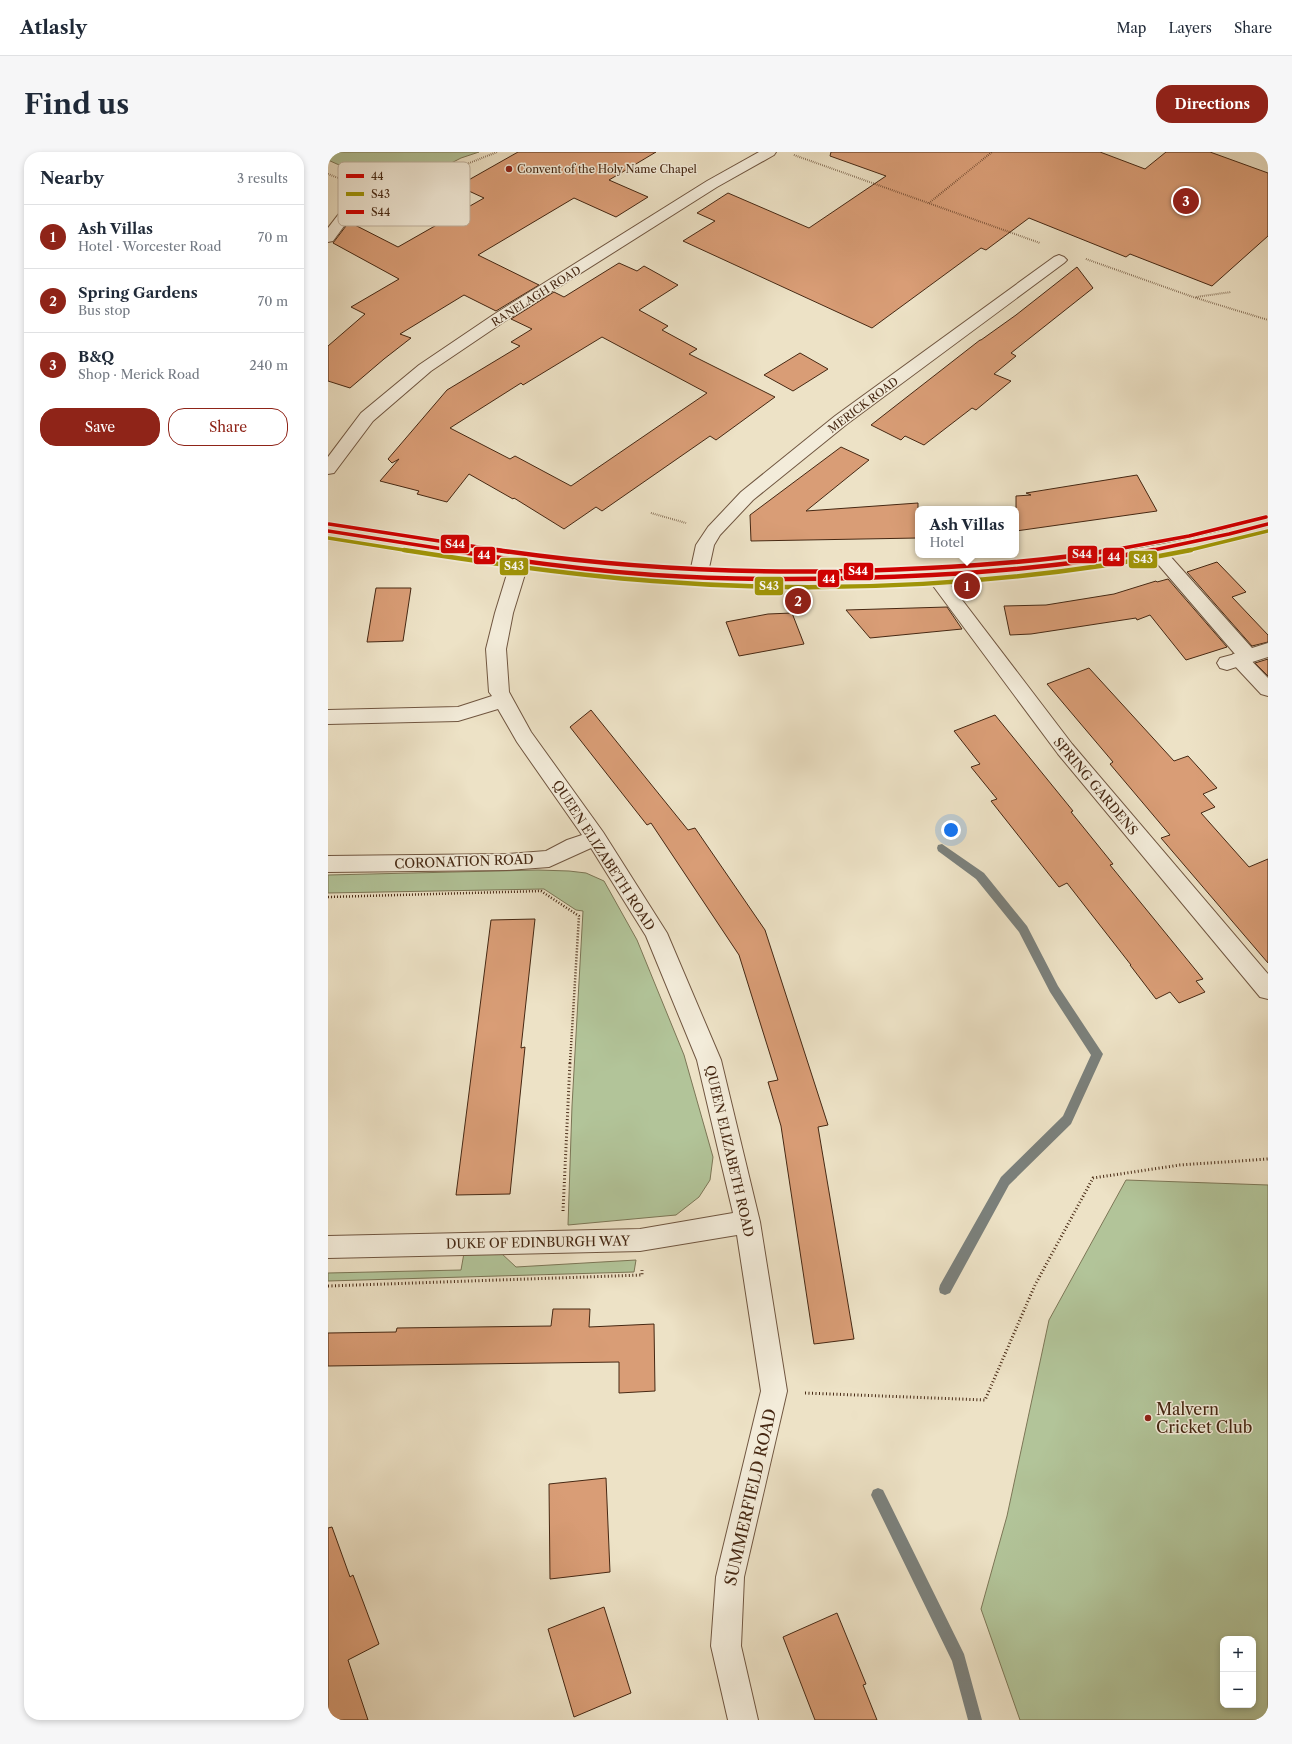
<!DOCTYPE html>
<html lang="en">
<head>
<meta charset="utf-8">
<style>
  body { margin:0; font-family:"Libre Caslon Text",serif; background:#f6f6f7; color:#1f2937 }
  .controls { position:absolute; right:12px; bottom:12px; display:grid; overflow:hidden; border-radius:8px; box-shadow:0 2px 6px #0003 }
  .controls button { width:36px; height:36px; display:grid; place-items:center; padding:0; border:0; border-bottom:1px solid #e0e1e3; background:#fff; color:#1f2937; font:20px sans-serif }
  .you { position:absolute; left:623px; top:678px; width:14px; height:14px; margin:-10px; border:3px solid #fff; border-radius:50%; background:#1a73e8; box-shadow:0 0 0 6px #1a73e833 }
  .badge { display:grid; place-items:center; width:26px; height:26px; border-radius:50%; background:#8f2418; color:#fff; font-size:13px; font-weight:700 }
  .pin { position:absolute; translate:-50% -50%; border:2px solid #fff; box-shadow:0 1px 4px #0006 }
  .popup { position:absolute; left:587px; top:354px; width:104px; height:52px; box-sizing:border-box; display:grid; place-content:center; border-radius:8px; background:#fff; filter:drop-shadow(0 1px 3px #0005); font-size:13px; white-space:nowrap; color:#747a83 }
  .popup b { font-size:15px; color:#1f2937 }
  .popup::after { content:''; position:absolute; left:50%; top:100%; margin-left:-8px; border:8px solid transparent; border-top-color:#fff }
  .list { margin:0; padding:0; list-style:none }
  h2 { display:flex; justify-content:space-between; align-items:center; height:52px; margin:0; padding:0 16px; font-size:17px }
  h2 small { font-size:13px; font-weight:400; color:#747a83 }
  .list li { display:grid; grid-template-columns:26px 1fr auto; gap:12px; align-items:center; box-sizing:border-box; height:64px; padding:0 16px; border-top:1px solid #e0e1e3 }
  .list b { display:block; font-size:15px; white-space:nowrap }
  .list p { margin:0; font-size:13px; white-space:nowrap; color:#747a83 }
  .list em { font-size:13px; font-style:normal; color:#747a83 }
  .actions { display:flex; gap:8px; padding:12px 16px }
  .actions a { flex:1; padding:9px 0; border:1px solid #8f2418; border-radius:16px; text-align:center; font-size:14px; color:#8f2418 }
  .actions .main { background:#8f2418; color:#fff }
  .map { position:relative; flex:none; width:940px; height:1568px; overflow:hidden; border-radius:16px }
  header { display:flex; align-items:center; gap:24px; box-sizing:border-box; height:56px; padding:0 20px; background:#fff; border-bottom:1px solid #e0e1e3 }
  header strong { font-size:19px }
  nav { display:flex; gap:22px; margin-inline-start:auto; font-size:14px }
  .intro { display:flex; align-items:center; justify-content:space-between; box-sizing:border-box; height:96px; padding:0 24px }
  h1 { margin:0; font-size:28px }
  .button { padding:10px 18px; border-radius:16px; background:#8f2418; color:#fff; font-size:14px; font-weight:700 }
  main { display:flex; gap:24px; padding:0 24px }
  aside { flex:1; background:#fff; border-radius:16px; box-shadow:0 2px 6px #0003 }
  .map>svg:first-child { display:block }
</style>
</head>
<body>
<header>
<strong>Atlasly</strong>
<nav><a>Map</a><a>Layers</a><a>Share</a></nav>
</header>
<div class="intro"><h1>Find us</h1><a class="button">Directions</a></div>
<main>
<aside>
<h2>Nearby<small>3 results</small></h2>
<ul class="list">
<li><span class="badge">1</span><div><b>Ash Villas</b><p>Hotel · Worcester Road</p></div><em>70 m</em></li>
<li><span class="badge">2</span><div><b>Spring Gardens</b><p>Bus stop</p></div><em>70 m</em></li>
<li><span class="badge">3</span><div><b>B&amp;Q</b><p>Shop · Merick Road</p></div><em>240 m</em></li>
</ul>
<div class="actions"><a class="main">Save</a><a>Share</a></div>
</aside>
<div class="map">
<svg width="940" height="1568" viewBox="0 0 940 1568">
  <rect width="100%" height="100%" fill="#ede2c6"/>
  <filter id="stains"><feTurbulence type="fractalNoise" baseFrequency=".005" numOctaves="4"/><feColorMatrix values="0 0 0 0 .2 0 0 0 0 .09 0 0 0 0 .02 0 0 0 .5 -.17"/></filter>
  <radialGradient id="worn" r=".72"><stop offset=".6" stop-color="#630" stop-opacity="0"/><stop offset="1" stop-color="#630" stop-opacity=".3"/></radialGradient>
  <g fill="#b2c499" stroke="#7c7656" fill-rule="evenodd">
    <path d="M0 0H151L133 6 69 39 0 8Z"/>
    <path d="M210 718 241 719 258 721 276 729 309 788 356 903 385 1005 382 1028 371 1045 348 1063 240 1073 244 954 255 759 248 758 216 737 0 741V723Z"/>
    <path d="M798 1028 940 1033V1568H692L653 1457 679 1364 721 1168ZM895 1487H925V1553H895Z"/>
    <path d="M136 1101H173L188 1115 308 1108 306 1120 0 1129V1121L133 1118Z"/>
  </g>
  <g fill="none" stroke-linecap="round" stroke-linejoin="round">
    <g fill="#7b807b" fill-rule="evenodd">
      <path d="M614 692 656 721 699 774 730 834 775 902 743 972 681 1033 622 1141 617 1143 612 1141 611 1137 612 1133 673 1025 735 964 763 903 722 840 691 780 648 727 610 699 609 696 610 693Z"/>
      <path d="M550 1336 555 1338 636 1502 654 1568H640L624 1509 543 1343 545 1338Z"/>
    </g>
  </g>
  <g fill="#d99d76" stroke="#462813" fill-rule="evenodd">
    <path d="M190 0H328L281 28 320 45 288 65 246 46 150 103 211 133 168 159 136 143 72 182 83 186 56 207 22 236 0 229V194L37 162 23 155 71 127 5 91 21 70 70 95 156 46 130 34Z"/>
    <path d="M503 0H772L817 17 838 0H882L940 21V84L884 134 802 102 798 105 701 66 658 98 653 96 544 176 355 89 387 69 369 61 400 41 481 76 558 24 502 4Z"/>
    <path d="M291 111 309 119 316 114 350 133 311 158 340 174 334 178 369 197 361 202 447 245 388 288 382 284 274 359 268 355 236 377 186 346 185 347 141 322 119 350 89 342 91 339 52 329 71 307 64 311 60 307 119 238 192 194 183 190 204 177 183 167 226 140 236 145ZM274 185 379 241 243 334 187 304 182 307 122 276 193 231 195 233Z"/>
    <path d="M749 115 765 136 683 201 688 204 666 222 683 229 648 258 644 256 596 293 577 284 573 288 543 273 652 188H653L688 163Z"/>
    <path d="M472 201 500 217 465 239 436 223Z"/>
    <path d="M513 295 541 308 478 359 590 351V386L423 389 422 363Z"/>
    <path d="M809 323 829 359 688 379V344L703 343 698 341Z"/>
    <path d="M889 410 918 440 904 445 940 483V490L924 494 859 420Z"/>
    <path d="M840 427 899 495 858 508 822 463 809 468 808 466 703 482 682 483 676 454 718 453 786 442 828 429 829 430Z"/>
    <path d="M48 436H83L75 489 39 490Z"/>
    <path d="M619 455 634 477 542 486 518 458Z"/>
    <path d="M464 461 476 492 411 504 398 470 440 462Z"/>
    <path d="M940 507V524L927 511Z"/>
    <path d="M761 516 846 609 860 604 889 636 875 642 887 655 873 661 921 715 940 707V811L833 686 842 683 782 612 785 610 719 532Z"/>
    <path d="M263 558 360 678 367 676 437 778 500 973 490 975 526 1187 486 1192 453 974 440 930 450 928 411 803 323 671 319 673 242 575Z"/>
    <path d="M667 563 745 659 743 660 785 712 782 713 875 827 868 829 877 840 851 851 842 840 828 847 802 813H803L739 731 731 735 663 649 669 647 643 615 652 612 626 579Z"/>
    <path d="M207 767 193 896 197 895 182 1042 128 1043 163 768Z"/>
    <path d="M225 1157H262L261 1175 326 1172 327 1239 291 1241V1210L0 1214V1181L68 1180 69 1176 223 1174Z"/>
    <path d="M278 1326 282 1420 222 1427 221 1332Z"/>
    <path d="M4 1375 22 1425 25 1423 51 1492 20 1508 40 1568H0V1376Z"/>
    <path d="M276 1455 303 1541 246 1565 220 1477Z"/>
    <path d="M509 1461 538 1532 535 1533 549 1568H487L455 1485Z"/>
  </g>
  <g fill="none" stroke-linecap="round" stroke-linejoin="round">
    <g stroke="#705640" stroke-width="2">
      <path id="lane" d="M911 501 917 502 940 526V544L933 542 905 512 902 507 905 502Z"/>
    </g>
    <g stroke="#705640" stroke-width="2">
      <g id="street">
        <path d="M431 0H448L446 3 389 35 177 169 103 219 45 269 6 321 0 322V305L33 261 91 213 165 163 379 29Z"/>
        <path d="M18 58 23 59 25 62 5 89 0 90V76L13 59Z"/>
        <path d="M731 103 736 105 739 108 736 111 519 272 425 348 392 383 386 393 379 425 377 429 370 431 363 429 361 425 368 393 380 375 413 340 507 264 726 105Z"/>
        <path d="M828 393 834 395 924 496 940 491V505L899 518 892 516 889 511 892 506 907 502 822 403 819 399 822 395Z"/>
        <path d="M192 403 198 405 201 409 185 461 178 497 181 540 203 580 275 680 339 781 393 908 432 1070 459 1239 416 1425 413 1494 430 1568H400L383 1494 388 1425 433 1239 409 1083 312 1099 0 1106V1084L312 1077 405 1061 369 908 318 784 263 696 221 715 179 718 0 720V704L179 702 218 699 239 688 254 683 189 590 170 557 130 569 0 572V558L130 555 164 544 161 540 158 497 167 461 183 409 186 405Z"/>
        <path d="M606 417 612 419 744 592 940 822V847L932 845 730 602 600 427 597 423 600 419Z"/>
      </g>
    </g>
    <g stroke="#462813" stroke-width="2">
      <path id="highway" d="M940 366V378C837 407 732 421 625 428 511 435 397 436 283 425 188 416 94 400 0 385V373C108 390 216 408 326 416 411 423 497 422 583 418 666 414 751 407 834 392 870 385 905 376 940 366Z"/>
    </g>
    <g stroke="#462813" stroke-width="2" stroke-dasharray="0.5 1.5" stroke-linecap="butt">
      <path d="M466 3 712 91"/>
      <path d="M0 22 65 48 139 12 169 0"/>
      <path d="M601 51 664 0"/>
      <path d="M42 55 64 48"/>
      <path d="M758 107 865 145 940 168"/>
      <path d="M868 145 903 140"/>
      <path d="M323 361 358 371"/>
    </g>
    <path stroke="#462813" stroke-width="2.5" stroke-dasharray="1 2" stroke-linecap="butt" d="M0 745 213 739 251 764 242 911"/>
    <g stroke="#462813" stroke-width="3" stroke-dasharray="1 2.5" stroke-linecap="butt">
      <path d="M235 1059 242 910"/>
      <path d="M0 1134 314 1123V1118"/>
      <path d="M477 1241 657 1248 707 1133 765 1026 852 1013 940 1007"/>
    </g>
    <use href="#lane" fill="#f3ecda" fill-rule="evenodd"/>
    <use href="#street" fill="#f3ecda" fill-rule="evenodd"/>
    <use href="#highway" fill="#ede2c6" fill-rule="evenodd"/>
    <g stroke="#f3ecda" stroke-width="5.5">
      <g id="bus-1-far1">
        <path d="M0 379 128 399"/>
        <path d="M821 399 901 382 940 372"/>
      </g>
    </g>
    <g stroke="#f3ecda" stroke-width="8">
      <path id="bus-1" d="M121 398C189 409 257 418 326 423 418 429 511 428 604 423 678 419 753 412 826 398"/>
    </g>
    <g stroke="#f3ecda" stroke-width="5.5">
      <g id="bus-2-far1">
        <path d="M0 386 82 399"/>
        <path d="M858 399 940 379"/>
      </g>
    </g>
    <g stroke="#f3ecda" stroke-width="8">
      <path id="bus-2" d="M76 398C159 411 241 423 325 429 500 443 691 433 863 398"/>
    </g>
    <g stroke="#f3ecda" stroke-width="5.5">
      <g id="bus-3-far1">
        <path d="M1 372 176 399"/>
        <path d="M779 399 861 384 938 365"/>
      </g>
    </g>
    <g stroke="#f3ecda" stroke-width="8">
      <path id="bus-3" d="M169 398C312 419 456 424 600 416 662 413 724 408 785 398"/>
    </g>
    <use href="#bus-1-far1" stroke="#d00000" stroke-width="3.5"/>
    <use href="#bus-1" stroke="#d00000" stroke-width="4.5"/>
    <use href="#bus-2-far1" stroke="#a09507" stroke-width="3.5"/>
    <use href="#bus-2" stroke="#a09507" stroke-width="4.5"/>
    <use href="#bus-3-far1" stroke="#d00000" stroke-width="3.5"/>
    <use href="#bus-3" stroke="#d00000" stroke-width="4.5"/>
  </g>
  <g fill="#8f2418" stroke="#f3ecda" stroke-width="1.5">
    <circle cx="181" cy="17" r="4"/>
    <circle cx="820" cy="1266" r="4"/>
  </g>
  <g text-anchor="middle" stroke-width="3" stroke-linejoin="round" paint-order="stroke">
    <g font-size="11" fill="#462813" stroke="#f3ecda" text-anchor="start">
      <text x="189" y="21">Convent of the Holy Name Chapel</text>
    </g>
    <g font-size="11" fill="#462813" stroke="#f3ecda">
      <text transform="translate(208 144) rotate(-32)" y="4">RANELAGH ROAD</text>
      <text transform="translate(535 253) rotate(-37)" y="4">MERICK ROAD</text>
    </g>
    <g font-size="13" fill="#462813" stroke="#f3ecda">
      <text transform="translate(768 634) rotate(50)" y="5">SPRING GARDENS</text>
      <text transform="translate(276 703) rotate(57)" y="5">QUEEN ELIZABETH ROAD</text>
      <text transform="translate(136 709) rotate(-2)" y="5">CORONATION ROAD</text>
      <text transform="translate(402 999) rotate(77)" y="5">QUEEN ELIZABETH ROAD</text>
      <text transform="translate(210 1090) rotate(-1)" y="5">DUKE OF EDINBURGH WAY</text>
    </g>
    <g font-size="16" fill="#462813" stroke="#f3ecda" text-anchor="start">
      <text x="828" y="1263">Malvern<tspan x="828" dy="18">Cricket Club</tspan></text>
    </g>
    <g font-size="16" fill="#462813" stroke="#f3ecda">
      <text transform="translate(422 1345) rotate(-77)" y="6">SUMMERFIELD ROAD</text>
    </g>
  </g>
  <rect x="10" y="10" width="132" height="64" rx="6" fill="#f3ecda" stroke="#bfb19e" stroke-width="1"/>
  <rect x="18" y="22" width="18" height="4" fill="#d00000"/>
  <rect x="18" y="40" width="18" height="4" fill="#a09507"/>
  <rect x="18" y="58" width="18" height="4" fill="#d00000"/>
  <g font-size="11" fill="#462813">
    <text x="43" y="28">44</text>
    <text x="43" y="46">S43</text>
    <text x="43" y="64">S44</text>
  </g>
  <g stroke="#f3ecda" stroke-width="1.5">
    <rect x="112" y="382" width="30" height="20" rx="4" fill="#d00000"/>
    <rect x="739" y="393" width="31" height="19" rx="4" fill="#d00000"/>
    <rect x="145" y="394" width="23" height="19" rx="4" fill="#d00000"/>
    <rect x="774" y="395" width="23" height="20" rx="4" fill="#d00000"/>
    <rect x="800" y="398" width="30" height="19" rx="4" fill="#a09507"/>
    <rect x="171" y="405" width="30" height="19" rx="4" fill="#a09507"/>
    <rect x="515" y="410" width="31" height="19" rx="4" fill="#d00000"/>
    <rect x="489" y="417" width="23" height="19" rx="4" fill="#d00000"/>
    <rect x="426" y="424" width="30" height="20" rx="4" fill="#a09507"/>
  </g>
  <g font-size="11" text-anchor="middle" font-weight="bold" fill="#fff">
    <text x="127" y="396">S44</text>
    <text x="754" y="406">S44</text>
    <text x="156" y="407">44</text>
    <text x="786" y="409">44</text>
    <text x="815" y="411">S43</text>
    <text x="186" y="418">S43</text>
    <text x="530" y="423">S44</text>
    <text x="501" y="431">44</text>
    <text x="441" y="438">S43</text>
  </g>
  <rect width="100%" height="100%" filter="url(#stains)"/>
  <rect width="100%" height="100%" fill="url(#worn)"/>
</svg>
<div class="controls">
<button>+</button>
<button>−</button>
</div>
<div class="you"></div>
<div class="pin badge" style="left:639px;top:434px">1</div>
<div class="popup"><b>Ash Villas</b>Hotel</div>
<div class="pin badge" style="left:470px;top:449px">2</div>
<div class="pin badge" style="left:858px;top:49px">3</div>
</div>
</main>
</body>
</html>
